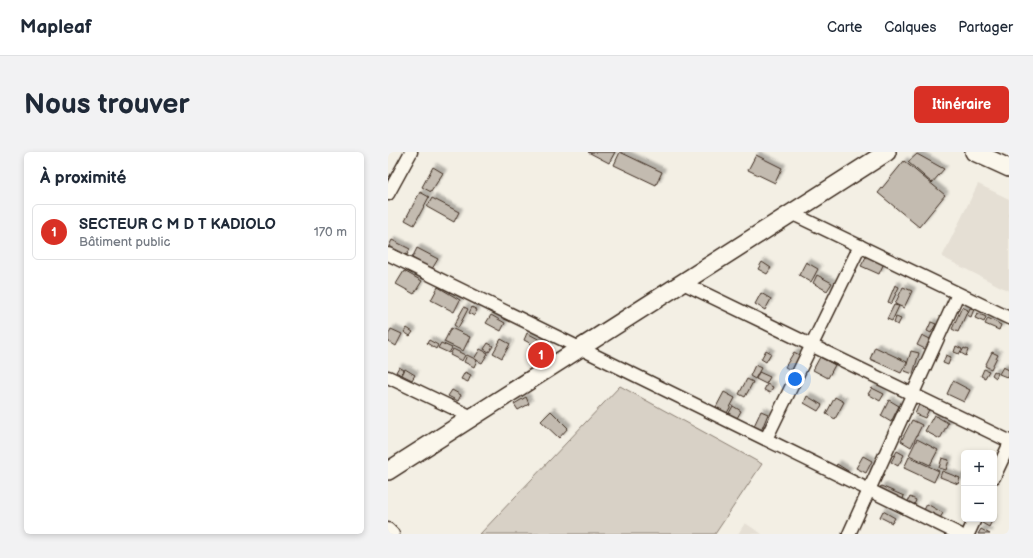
<!DOCTYPE html>
<html lang="fr">
<head>
<meta charset="utf-8">
<style>
  body { margin:0; font-family:"Balsamiq Sans",sans-serif; background:#f2f2f3; color:#1f2937 }
  .controls { position:absolute; right:12px; bottom:12px; display:grid; overflow:hidden; border-radius:6px; box-shadow:0 2px 6px #0003 }
  .controls button { width:36px; height:36px; display:grid; place-items:center; padding:0; border:0; border-bottom:1px solid #e0e1e3; background:#fff; color:#1f2937; font:20px sans-serif }
  .you { position:absolute; left:407px; top:227px; width:14px; height:14px; margin:-10px; border:3px solid #fff; border-radius:50%; background:#1a73e8; box-shadow:0 0 0 6px #1a73e833 }
  .badge { display:grid; place-items:center; width:26px; height:26px; border-radius:50%; background:#d93025; color:#fff; font-size:13px; font-weight:700 }
  .pin { position:absolute; translate:-50% -50%; border:2px solid #fff; box-shadow:0 1px 4px #0006 }
  .list { margin:0; padding:0; list-style:none }
  h2 { display:flex; justify-content:space-between; align-items:center; height:52px; margin:0; padding:0 16px; font-size:17px }
  h2 small { font-size:13px; font-weight:400; color:#747a83 }
  .list li { display:grid; grid-template-columns:26px 1fr auto; gap:12px; align-items:center; box-sizing:border-box; height:56px; margin:0 8px 8px; padding:0 8px; border:1px solid #e0e1e3; border-radius:6px }
  .list b { display:block; font-size:15px; white-space:nowrap }
  .list p { margin:0; font-size:13px; white-space:nowrap; color:#747a83 }
  .list em { font-size:13px; font-style:normal; color:#747a83 }
  .map { position:relative; flex:none; width:621px; height:382px; overflow:hidden; border-radius:6px }
  header { display:flex; align-items:center; gap:24px; box-sizing:border-box; height:56px; padding:0 20px; background:#fff; border-bottom:1px solid #e0e1e3 }
  header strong { font-size:19px }
  nav { display:flex; gap:22px; margin-inline-start:auto; font-size:14px }
  .intro { display:flex; align-items:center; justify-content:space-between; box-sizing:border-box; height:96px; padding:0 24px }
  h1 { margin:0; font-size:28px }
  .button { padding:10px 18px; border-radius:6px; background:#d93025; color:#fff; font-size:14px; font-weight:700 }
  main { display:flex; gap:24px; padding:0 24px }
  aside { flex:1; background:#fff; border-radius:6px; box-shadow:0 2px 6px #0003 }
  .map>svg:first-child { display:block }
</style>
</head>
<body>
<header>
<strong>Mapleaf</strong>
<nav><a>Carte</a><a>Calques</a><a>Partager</a></nav>
</header>
<div class="intro"><h1>Nous trouver</h1><a class="button">Itinéraire</a></div>
<main>
<aside>
<h2>À proximité<small></small></h2>
<ul class="list">
<li><span class="badge">1</span><div><b>SECTEUR C M D T KADIOLO</b><p>Bâtiment public</p></div><em>170 m</em></li>
</ul>
</aside>
<div class="map">
<svg width="621" height="382" viewBox="0 0 621 382">
  <defs>
    <filter id="shadow"><feDropShadow dx="3.5" dy="-3.5" stdDeviation="1" flood-color="#0004"/></filter>
  </defs>
  <rect width="100%" height="100%" fill="#f3efe4"/>
  <filter id="ink" filterUnits="userSpaceOnUse"><feTurbulence type="fractalNoise" baseFrequency=".025" numOctaves="2"/><feDisplacementMap in="SourceGraphic" scale="8" xChannelSelector="R" yChannelSelector="G"/><feConvolveMatrix kernelMatrix="1 2 1 2 8 2 1 2 1" color-interpolation-filters="sRGB"/></filter>
  <g filter="url(#ink)">
    <g fill="#e5dfd4">
      <path d="M590 32 621 47V139L554 105Z"/>
      <path d="M357 371 374 382H350Z"/>
    </g>
    <path fill="#d8d1c6" stroke="#8a7e72" d="M232 234 374 312 327 382H92Z"/>
    <g fill="#c3bbb0" stroke="#3b2a1e" filter="url(#shadow)">
      <path d="M200 0H227L221 11Z"/>
      <path d="M232 0 274 20 268 33 226 13Z"/>
      <path d="M529 2 556 17 544 31 520 10Z"/>
      <path d="M368 3 394 16 387 31 360 18Z"/>
      <path d="M516 9 557 43 531 75 490 41Z"/>
      <path d="M45 15 55 21 43 40 34 35Z"/>
      <path d="M32 40 41 45 26 73 17 68Z"/>
      <path d="M44 46 71 60 66 70 39 55Z"/>
      <path d="M4 88 22 97 19 103 1 94Z"/>
      <path d="M29 96 50 107 44 117 24 106Z"/>
      <path d="M479 103 496 111 491 122 473 114Z"/>
      <path d="M374 110 383 116 379 122 370 117Z"/>
      <path d="M418 110 430 117 423 130 411 123Z"/>
      <path d="M16 119 34 129 26 142 8 132Z"/>
      <path d="M429 123 444 131 439 139 425 131Z"/>
      <path d="M507 133 511 135 503 152 500 150Z"/>
      <path d="M50 135 72 148 66 160 43 148Z"/>
      <path d="M515 135 524 139 516 156 507 152Z"/>
      <path d="M373 141 383 147 377 158 367 152Z"/>
      <path d="M506 153 511 154 504 169 499 167Z"/>
      <path d="M76 155 80 157 70 176 66 173Z"/>
      <path d="M84 155 89 158 86 164 81 161Z"/>
      <path d="M574 155 580 158 570 180 564 177Z"/>
      <path d="M582 156 586 157 583 165 579 163Z"/>
      <path d="M589 161 598 165 596 170 587 166Z"/>
      <path d="M103 163 117 171 113 179 98 171Z"/>
      <path d="M508 165 513 167 510 173 506 171Z"/>
      <path d="M600 166 613 173 611 178 597 172Z"/>
      <path d="M543 170 548 172 543 181 539 179Z"/>
      <path d="M19 176 25 180 22 184 16 180Z"/>
      <path d="M63 176 82 185 75 199 56 190Z"/>
      <path d="M3 177 14 182 8 194 0 189V183Z"/>
      <path d="M139 181 154 189 151 196 136 188Z"/>
      <path d="M534 183 544 188 539 198 529 193Z"/>
      <path d="M113 187 122 192 114 206 105 201Z"/>
      <path d="M41 188 50 193 48 197 39 191Z"/>
      <path d="M53 191 64 196 61 201 50 196Z"/>
      <path d="M100 191 105 194 101 200 96 197Z"/>
      <path d="M568 194 574 197 571 202 566 200Z"/>
      <path d="M487 195 519 210 513 221 482 207Z"/>
      <path d="M576 196 580 198 578 204 573 201Z"/>
      <path d="M65 197 77 203 74 209 62 203Z"/>
      <path d="M92 197 100 201 94 211 86 207Z"/>
      <path d="M378 198 383 201 378 210 373 207Z"/>
      <path d="M523 199 531 201 525 222 517 219Z"/>
      <path d="M406 200 413 204 405 219 397 215Z"/>
      <path d="M604 200 610 203 603 217 597 214Z"/>
      <path d="M79 203 89 208 86 215 76 210Z"/>
      <path d="M558 203 563 205 560 213 555 211Z"/>
      <path d="M432 205 447 213 440 226 425 218Z"/>
      <path d="M367 213 373 216 367 227 362 224Z"/>
      <path d="M11 215 16 218 13 223 8 220Z"/>
      <path d="M615 215 621 218V226L611 222Z"/>
      <path d="M17 217 27 223 24 228 14 223Z"/>
      <path d="M596 217 601 219 597 226 593 224Z"/>
      <path d="M606 219 610 221 608 226 604 223Z"/>
      <path d="M77 220 83 223 80 230 73 227Z"/>
      <path d="M371 220 382 225 378 232 368 227Z"/>
      <path d="M359 227 365 230 357 245 351 242Z"/>
      <path d="M565 229 582 238 576 250 559 242Z"/>
      <path d="M379 232 385 235 382 241 376 238Z"/>
      <path d="M484 236 496 242 492 249 480 242Z"/>
      <path d="M64 238 73 243 70 249 60 244Z"/>
      <path d="M336 240 347 246 338 263 327 257Z"/>
      <path d="M419 244 434 253 430 259 416 251Z"/>
      <path d="M138 245 141 252 130 258 126 252Z"/>
      <path d="M447 245 456 250 447 267 438 262Z"/>
      <path d="M501 248 511 254 503 270 493 264Z"/>
      <path d="M532 250 542 255 537 266 527 262Z"/>
      <path d="M345 254 353 259 348 268 340 263Z"/>
      <path d="M163 259 180 276 171 286 153 269Z"/>
      <path d="M373 259 380 262 373 279 365 276Z"/>
      <path d="M546 263 560 271 552 287 537 279Z"/>
      <path d="M524 268 534 273 523 295 513 289Z"/>
      <path d="M529 287 550 298 542 313 521 303Z"/>
      <path d="M509 299 516 303 510 314 503 310Z"/>
      <path d="M475 304 484 309 478 321 468 316Z"/>
      <path d="M521 305 551 319 546 330 516 316Z"/>
      <path d="M554 306 561 308 558 318 551 316Z"/>
      <path d="M449 312 460 319 457 324 446 318Z"/>
      <path d="M554 319 572 326 570 332 552 325Z"/>
      <path d="M493 334 516 344 513 352 490 341Z"/>
      <path d="M522 345 528 348 525 356 518 353Z"/>
      <path d="M539 352 555 361 551 368 535 360Z"/>
      <path d="M495 359 507 366 504 371 492 365Z"/>
      <path d="M596 367H605L601 375 594 371Z"/>
      <path d="M593 377 602 382H590Z"/>
    </g>
    <g fill="none" stroke-linecap="round" stroke-linejoin="round">
      <g stroke="#3b2a1e" stroke-width="15">
        <g id="street">
          <path d="M0 42 23 0"/>
          <path d="M403 61 621 166"/>
          <path d="M0 102 571 382"/>
          <path d="M295 131 621 289"/>
          <path d="M0 225 84 265"/>
          <path d="M378 287 472 94"/>
          <path d="M606 325 621 293"/>
          <path d="M0 377 5 382"/>
          <path d="M461 382 570 142"/>
          <path d="M580 382 587 367"/>
        </g>
      </g>
      <g stroke="#3b2a1e" stroke-width="20">
        <g id="secondary">
          <path d="M586 0 621 16"/>
          <path d="M0 319 499 0"/>
        </g>
      </g>
      <use href="#street" stroke="#fbf7ec" stroke-width="12"/>
      <use href="#secondary" stroke="#fbf7ec" stroke-width="17"/>
    </g>
  </g>
</svg>
<div class="controls">
<button>+</button>
<button>−</button>
</div>
<div class="you"></div>
<div class="pin badge" style="left:153px;top:203px">1</div>
</div>
</main>
</body>
</html>
